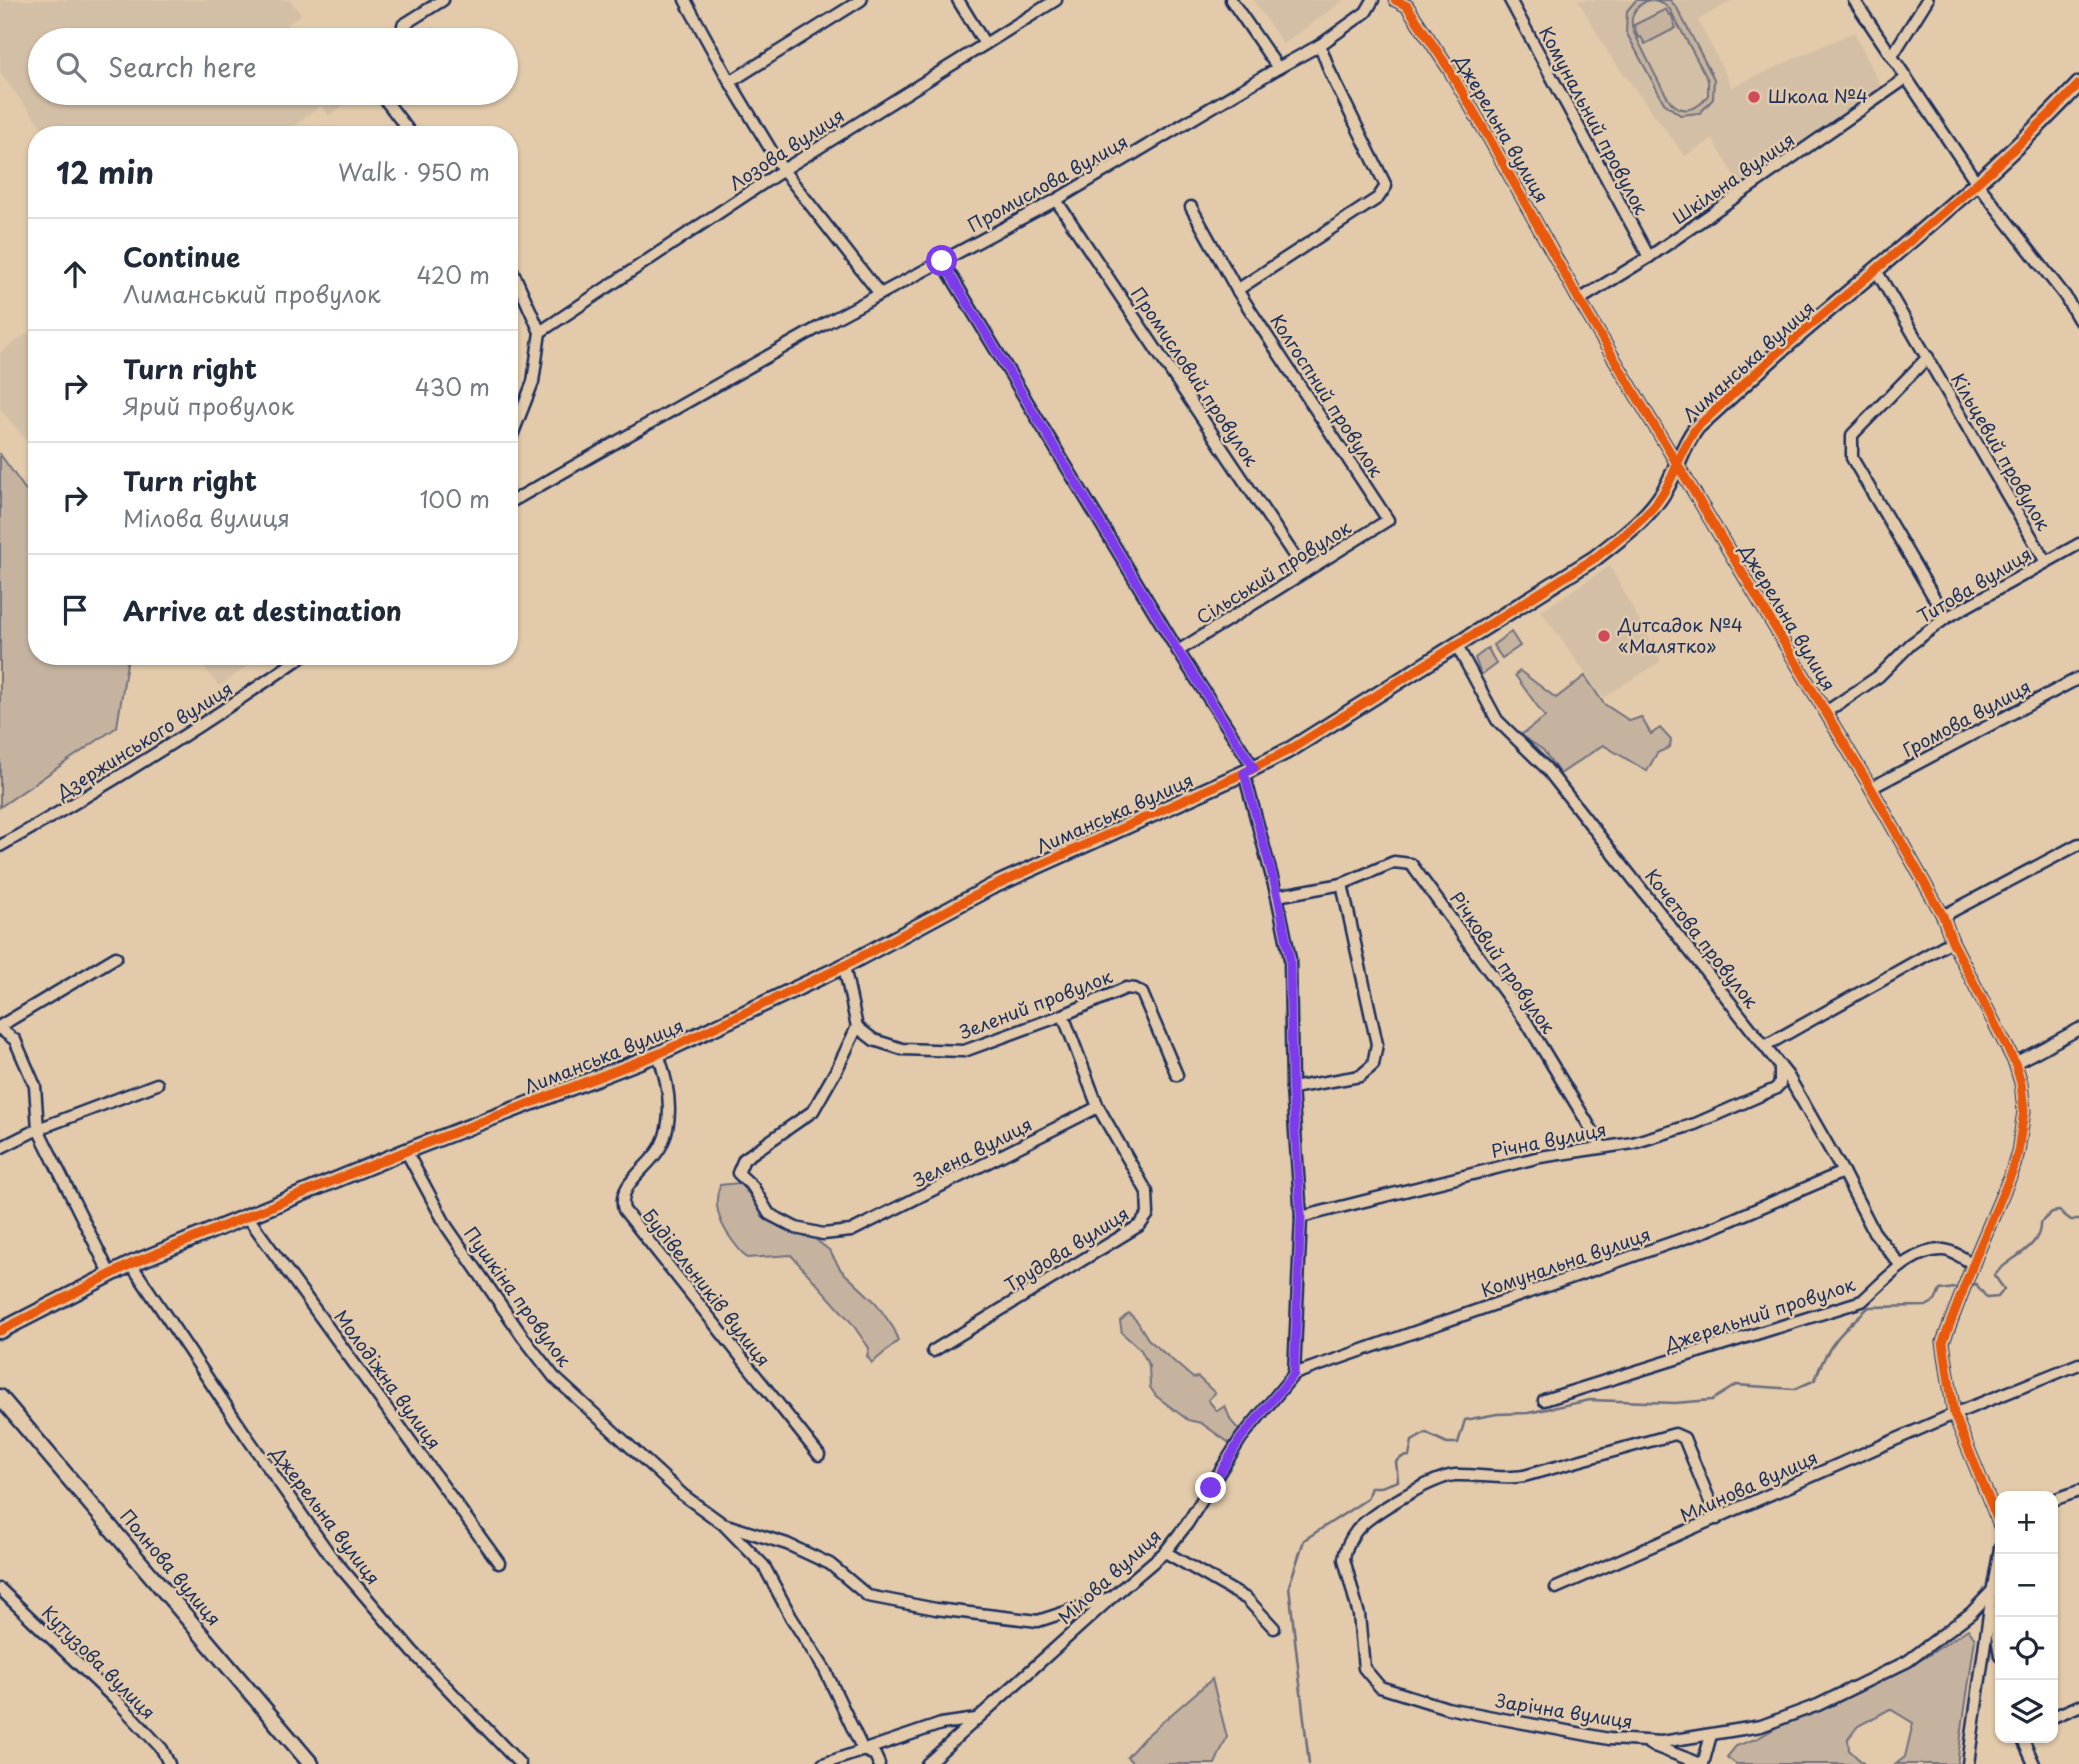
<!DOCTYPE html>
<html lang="en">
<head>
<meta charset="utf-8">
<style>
  body { margin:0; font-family:"Playpen Sans",sans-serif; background:#f6f6f7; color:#1f2937 }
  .controls { position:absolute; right:21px; bottom:21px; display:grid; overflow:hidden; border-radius:14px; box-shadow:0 2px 5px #0004 }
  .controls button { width:63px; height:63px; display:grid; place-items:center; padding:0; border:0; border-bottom:2px solid #e0e1e3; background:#fff; color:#1f2937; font:35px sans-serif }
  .stop { position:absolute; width:21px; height:21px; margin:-16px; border:5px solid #7c3aed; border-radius:50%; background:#fff }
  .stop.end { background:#7c3aed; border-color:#fff; box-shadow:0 2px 7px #0008 }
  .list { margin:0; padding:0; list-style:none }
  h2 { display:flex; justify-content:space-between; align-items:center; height:91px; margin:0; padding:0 28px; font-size:30px }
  h2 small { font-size:23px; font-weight:400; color:#747a83 }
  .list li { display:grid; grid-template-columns:46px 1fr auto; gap:21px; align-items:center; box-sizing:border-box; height:112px; padding:0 28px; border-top:2px solid #e0e1e3 }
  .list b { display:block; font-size:26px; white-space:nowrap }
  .list p { margin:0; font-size:23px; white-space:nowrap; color:#747a83 }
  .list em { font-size:23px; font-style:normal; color:#747a83 }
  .icon { flex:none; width:38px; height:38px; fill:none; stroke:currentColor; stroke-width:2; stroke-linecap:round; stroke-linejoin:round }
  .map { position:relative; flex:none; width:2079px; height:1764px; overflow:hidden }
  .search { position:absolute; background:#fff; box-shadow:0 2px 5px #0004; left:28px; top:28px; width:490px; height:77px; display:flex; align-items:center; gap:18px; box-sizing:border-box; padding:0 24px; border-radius:38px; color:#747a83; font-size:26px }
  .panel { position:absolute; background:#fff; box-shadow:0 2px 5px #0004; left:28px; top:126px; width:490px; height:539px; border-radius:28px }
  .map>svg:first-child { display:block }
</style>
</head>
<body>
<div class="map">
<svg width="2079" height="1764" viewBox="0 0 2079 1764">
  <rect width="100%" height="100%" fill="#e2caab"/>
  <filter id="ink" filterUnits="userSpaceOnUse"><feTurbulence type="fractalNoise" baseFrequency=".0143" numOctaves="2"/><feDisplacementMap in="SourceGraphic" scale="14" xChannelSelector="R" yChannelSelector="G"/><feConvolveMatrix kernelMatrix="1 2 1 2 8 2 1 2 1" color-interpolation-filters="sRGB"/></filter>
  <g filter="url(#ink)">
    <g fill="#d3bfa5">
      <path d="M0 0H290L301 14 287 25 299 40H40V93H339L346 103 329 116 321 105 282 135H48L0 73Z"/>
      <path d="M1253 0H1343V1L1283 44Z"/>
      <path d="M1578 0H1733L1698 20 1732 87 1854 32 1881 87 1741 187 1713 139 1685 156 1609 54Z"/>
      <path d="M37 326V454L0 408V353Z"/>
      <path d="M1610 566 1661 661 1603 698 1541 611Z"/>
      <path d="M195 656H262L219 686Z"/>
    </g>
    <g fill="#c5b3a0" stroke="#70717f" stroke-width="2" fill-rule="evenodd">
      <path d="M1636 0H1670L1677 8 1714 79 1713 99 1700 113 1680 115 1664 103 1626 32 1627 11ZM1649 0 1663 3 1669 8 1708 80V95C1700 108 1683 116 1671 102 1658 85 1645 52 1634 33 1628 18 1634 6 1649 0Z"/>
      <path d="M1666 9 1669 15 1671 14 1676 28 1645 44 1641 37 1638 38 1634 25Z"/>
      <path d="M0 454 37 506V656H128L117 727 0 807Z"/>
      <path d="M1511 632 1520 646 1502 658 1493 645Z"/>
      <path d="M1488 648 1496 664 1481 675 1475 658Z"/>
      <path d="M1520 671 1556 698 1585 676 1604 704 1630 721 1641 717 1651 734 1660 728 1671 740 1670 747 1657 753 1647 771 1603 745 1560 774 1543 750 1521 735 1545 717 1515 675Z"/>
      <path d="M739 1183 779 1227 815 1239 829 1250 841 1270 876 1303 894 1329 898 1341 872 1363 867 1356 869 1348 851 1322 791 1255 747 1258C729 1239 709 1213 720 1185Z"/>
      <path d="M1129 1313 1137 1321 1148 1339 1193 1378 1198 1377 1215 1393 1208 1400 1217 1411 1225 1406 1231 1421 1240 1431 1231 1444 1201 1423 1188 1420 1156 1396 1150 1387 1149 1366 1141 1350 1122 1333 1120 1321Z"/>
      <path d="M1968 1629 1975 1639 1957 1764H1896L1905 1757 1913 1723 1890 1709 1858 1726 1848 1739 1849 1750 1864 1764H1736L1727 1757 1736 1746 1758 1738 1784 1723 1826 1708 1895 1674 1926 1657Z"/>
      <path d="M1212 1679 1227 1737 1215 1764H1134L1127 1757 1144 1738Z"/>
    </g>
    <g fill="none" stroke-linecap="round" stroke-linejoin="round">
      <g stroke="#6a6c7d" stroke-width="2.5">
        <path d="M1968 1286 1976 1284 1987 1298 1998 1297 2004 1289 1994 1275C2008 1258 2042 1248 2040 1223L2052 1212 2059 1211 2071 1220H2079"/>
        <path d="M1309 1764 1289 1586 1304 1540 1367 1499 1371 1487H1381L1398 1481 1396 1462 1402 1457 1409 1456 1412 1441 1426 1433 1447 1443H1458L1465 1420 1497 1414 1528 1413 1590 1400 1675 1403 1712 1400 1736 1385 1795 1389 1815 1380C1827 1345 1842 1331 1869 1307L1926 1306 1935 1301 1940 1290 1962 1287"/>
      </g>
      <g stroke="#1b2f5e" stroke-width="15">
        <g id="street">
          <path d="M685 0 730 82 783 170 880 294"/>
          <path d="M958 0 985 44"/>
          <path d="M1231 0 1278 68"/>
          <path d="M1395 0 1407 6 1449 69 1489 138 1579 300 1871 788 1943 916 1952 941 2015 1063 2021 1083 2024 1111 2018 1152 2012 1172 1977 1254 1943 1342 1954 1414 2000 1526"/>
          <path d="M1510 0 1649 257"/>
          <path d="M1854 0 1977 183 2065 296 2079 320"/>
          <path d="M403 25 443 0"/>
          <path d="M1892 56 1927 0"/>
          <path d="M730 82 861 0"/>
          <path d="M380 93 412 135"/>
          <path d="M1056 200 1305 572"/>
          <path d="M942 261 1178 651 1254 768"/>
          <path d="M509 263 540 332 533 382 509 443"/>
          <path d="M1876 270 2046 562"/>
          <path d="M1237 290 1378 198 1386 186 1330 72 1320 45"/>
          <path d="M1579 300 1649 257 1905 79"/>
          <path d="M540 332 783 170 1056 0"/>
          <path d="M1928 357 1852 435V458L1946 618"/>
          <path d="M509 503 828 322 1056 200 1278 68 1320 45 1366 12 1373 0"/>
          <path d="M1457 646 1497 720 1546 768 1788 1076 1843 1172 1874 1232 1901 1266"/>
          <path d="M1178 651 1388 520 1237 290 1191 207"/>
          <path d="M1826 712 1879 676 1911 644 1946 618 2079 544"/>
          <path d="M1244 773 1277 896 1290 959 1292 1088 1301 1217 1294 1374"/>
          <path d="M1871 788 2079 678"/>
          <path d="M0 846C104 788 205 724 303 656"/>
          <path d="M1277 896 1342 884 1394 862 1411 864 1527 1023 1602 1147"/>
          <path d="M1943 916 2079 844"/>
          <path d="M844 966 857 1027"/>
          <path d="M1063 1015 1098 1107 851 1231 823 1234 796 1228 769 1214 753 1187 738 1173 744 1159 813 1111 838 1067 857 1027 874 1040 902 1049 964 1051 1063 1015 1126 988 1135 989 1142 993 1177 1075"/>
          <path d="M0 1026 116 957"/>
          <path d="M0 1029 15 1040 21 1054 35 1086 38 1129 110 1274"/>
          <path d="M1765 1046 1952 941"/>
          <path d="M658 1054C668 1082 675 1118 661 1146 650 1168 616 1184 624 1210L819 1455"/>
          <path d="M2015 1063 2079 1029"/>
          <path d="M1292 1088 1360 1076 1373 1065 1377 1044 1342 884"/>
          <path d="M0 1148 38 1129 157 1084"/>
          <path d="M406 1151 447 1227 523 1337 554 1377 683 1495 723 1524 787 1544 830 1564 868 1596 936 1609 1038 1621 1112 1597"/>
          <path d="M247 1216 499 1563"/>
          <path d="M1301 1217 1540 1157 1633 1143 1695 1124 1775 1089 1780 1084V1066"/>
          <path d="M131 1264 247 1437 330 1555 413 1652 520 1764"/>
          <path d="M933 1351 1140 1225 1148 1214 1147 1192 1098 1107"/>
          <path d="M1294 1374 1708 1230 1843 1172"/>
          <path d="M1544 1400 1862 1301C1884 1282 1911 1248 1944 1250 1954 1251 1964 1259 1973 1264"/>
          <path d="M2053 1500 2079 1491"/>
          <path d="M1717 1519 1684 1438 1675 1434 1524 1476C1501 1480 1478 1474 1455 1475 1433 1477 1371 1513 1357 1530 1350 1539 1345 1548 1344 1559L1359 1615 1364 1668 1380 1687 1447 1708 1503 1719 1609 1739 1662 1742 1761 1726 1818 1705 1908 1661 1971 1613 1993 1590"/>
          <path d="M725 1526 764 1566 791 1617 825 1670 863 1750"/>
          <path d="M1165 1552 1247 1599 1274 1628"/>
          <path d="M1556 1588 1954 1414 2079 1364"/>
          <path d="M0 1589 120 1704 162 1749 169 1764"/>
          <path d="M1992 1593 2000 1548"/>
          <path d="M1993 1611 2000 1656"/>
          <path d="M2053 1717 2079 1706"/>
          <path d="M2022 1738 2034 1764"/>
          <path d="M1649 1744 1701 1764"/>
          <path d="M863 1750 875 1755 879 1764"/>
          <path d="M823 1764 941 1724 976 1719"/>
          <path d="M927 1764 1112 1597 1165 1552 1187 1524 1241 1438 1294 1374"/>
          <path d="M1703 1764 1711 1735"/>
          <path d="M1968 1764 1991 1600"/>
        </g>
      </g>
      <g stroke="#1b2f5e" stroke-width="19">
        <g id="secondary">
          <path d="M0 1331 131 1264 406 1151 658 1054 844 966 991 887 1244 773 1291 749 1595 558C1620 538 1648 519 1665 490 1678 468 1681 448 1697 427 1728 399 1757 371 1788 344 1887 259 1990 179 2079 84"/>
          <path d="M0 1397 311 1764"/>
        </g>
      </g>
      <use href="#street" stroke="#e2caab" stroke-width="10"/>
      <use href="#secondary" stroke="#e2caab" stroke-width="14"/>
      <g stroke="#e2caab" stroke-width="13">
        <g id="cycleway">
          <path d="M1395 0 1407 6 1449 69 1489 138 1579 300 1871 788 1943 916 1952 941 2015 1063 2021 1083 2024 1111 2018 1152 2012 1172 1977 1254 1943 1342 1954 1414 2000 1526"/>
          <path d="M0 1331 131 1264 406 1151 658 1054 844 966 991 887 1244 773 1291 749 1595 558C1620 538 1648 519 1665 490 1678 468 1681 448 1697 427 1728 399 1757 371 1788 344 1887 259 1990 179 2079 84"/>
        </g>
      </g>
      <use href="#cycleway" stroke="#e8590c" stroke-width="9"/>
    </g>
  </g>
  <g fill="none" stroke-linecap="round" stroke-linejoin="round" filter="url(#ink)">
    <path stroke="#7c3aed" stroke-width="9" d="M942 261 1178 651 1254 768 1244 773 1278 896 1290 959 1292 1088 1301 1216 1294 1374 1241 1438 1211 1488"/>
  </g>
  <g fill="#d1495b" stroke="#e2caab" stroke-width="2.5">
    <circle cx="1754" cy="97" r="7"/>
    <circle cx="1604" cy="636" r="7"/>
  </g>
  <g text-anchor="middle" stroke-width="5" stroke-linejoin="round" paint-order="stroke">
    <g font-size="18" fill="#1b2f5e" stroke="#e2caab" text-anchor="start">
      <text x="1768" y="103">Школа №4</text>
      <text x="1618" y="632">Дитсадок №4<tspan x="1618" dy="21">«Малятко»</tspan></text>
    </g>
    <g font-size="18" fill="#1b2f5e" stroke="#e2caab">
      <text transform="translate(1593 121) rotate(62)" y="6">Комунальний провулок</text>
      <text transform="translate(1501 129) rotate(60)" y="6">Джерельна вулиця</text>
      <text transform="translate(787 150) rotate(-33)" y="6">Лозова вулиця</text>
      <text transform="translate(1734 179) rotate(-35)" y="6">Шкільна вулиця</text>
      <text transform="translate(1048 184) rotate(-29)" y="6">Промислова вулиця</text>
      <text transform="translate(1749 362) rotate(-42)" y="6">Лиманська вулиця</text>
      <text transform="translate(1194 377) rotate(56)" y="6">Промисловий провулок</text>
      <text transform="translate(1326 396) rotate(57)" y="6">Колгоспний провулок</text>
      <text transform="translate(2000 452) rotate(60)" y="6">Кільцевий провулок</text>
      <text transform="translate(1274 573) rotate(-32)" y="6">Сільський провулок</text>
      <text transform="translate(1975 586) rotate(-31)" y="6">Титова вулиця</text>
      <text transform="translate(1787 618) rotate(59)" y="6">Джерельна вулиця</text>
      <text transform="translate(1967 719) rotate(-28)" y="6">Громова вулиця</text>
      <text transform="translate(145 741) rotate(-32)" y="6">Дзержинського вулиця</text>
      <text transform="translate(1115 814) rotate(-24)" y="6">Лиманська вулиця</text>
      <text transform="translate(1701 939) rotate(52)" y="6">Кочетова провулок</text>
      <text transform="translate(1502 963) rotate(55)" y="6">Річковий провулок</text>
      <text transform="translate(1036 1005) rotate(-21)" y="6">Зелений провулок</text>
      <text transform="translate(604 1057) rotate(-22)" y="6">Лиманська вулиця</text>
      <text transform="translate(1549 1141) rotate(-11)" y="6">Річна вулиця</text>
      <text transform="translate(973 1153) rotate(-27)" y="6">Зелена вулиця</text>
      <text transform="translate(1067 1250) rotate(-32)" y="6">Трудова вулиця</text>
      <text transform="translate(1566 1263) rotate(-19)" y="6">Комунальна вулиця</text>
      <text transform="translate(706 1288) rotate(52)" y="6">Будівельників вулиця</text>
      <text transform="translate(517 1297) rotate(54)" y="6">Пушкіна провулок</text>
      <text transform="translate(1760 1315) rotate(-18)" y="6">Джерельний провулок</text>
      <text transform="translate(387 1380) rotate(54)" y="6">Молодіжна вулиця</text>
      <text transform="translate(1749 1487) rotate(-24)" y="6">Млинова вулиця</text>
      <text transform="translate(325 1516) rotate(53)" y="6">Джерельна вулиця</text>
      <text transform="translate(170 1568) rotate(50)" y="6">Полнова вулиця</text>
      <text transform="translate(1110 1577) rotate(-42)" y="6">Мілова вулиця</text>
      <text transform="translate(98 1663) rotate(45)" y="6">Кутузова вулиця</text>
      <text transform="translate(1564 1712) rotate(9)" y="6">Зарічна вулиця</text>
    </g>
  </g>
</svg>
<div class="controls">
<button>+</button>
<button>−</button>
<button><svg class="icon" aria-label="locate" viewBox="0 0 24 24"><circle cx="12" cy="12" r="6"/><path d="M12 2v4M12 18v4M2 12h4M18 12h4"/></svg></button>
<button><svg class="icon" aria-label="layers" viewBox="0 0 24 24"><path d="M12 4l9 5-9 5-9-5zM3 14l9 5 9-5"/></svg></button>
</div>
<div class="stop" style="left:942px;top:261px"></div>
<div class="stop end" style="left:1211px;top:1488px"></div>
<div class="search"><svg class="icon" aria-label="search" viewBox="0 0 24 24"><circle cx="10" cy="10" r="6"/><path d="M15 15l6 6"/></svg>Search here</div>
<section class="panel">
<h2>12 min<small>Walk · 950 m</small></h2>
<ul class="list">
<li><svg class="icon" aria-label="ahead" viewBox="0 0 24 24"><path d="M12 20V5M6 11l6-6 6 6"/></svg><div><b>Continue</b><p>Лиманський провулок</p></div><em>420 m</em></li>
<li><svg class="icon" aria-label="right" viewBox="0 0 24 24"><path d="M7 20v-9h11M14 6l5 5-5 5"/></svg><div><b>Turn right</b><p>Ярий провулок</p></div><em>430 m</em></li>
<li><svg class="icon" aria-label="right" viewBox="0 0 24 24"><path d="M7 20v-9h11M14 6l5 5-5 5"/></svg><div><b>Turn right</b><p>Мілова вулиця</p></div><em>100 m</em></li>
<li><svg class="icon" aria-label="arrive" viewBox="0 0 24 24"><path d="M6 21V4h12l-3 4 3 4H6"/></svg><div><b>Arrive at destination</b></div></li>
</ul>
</section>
</div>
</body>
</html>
